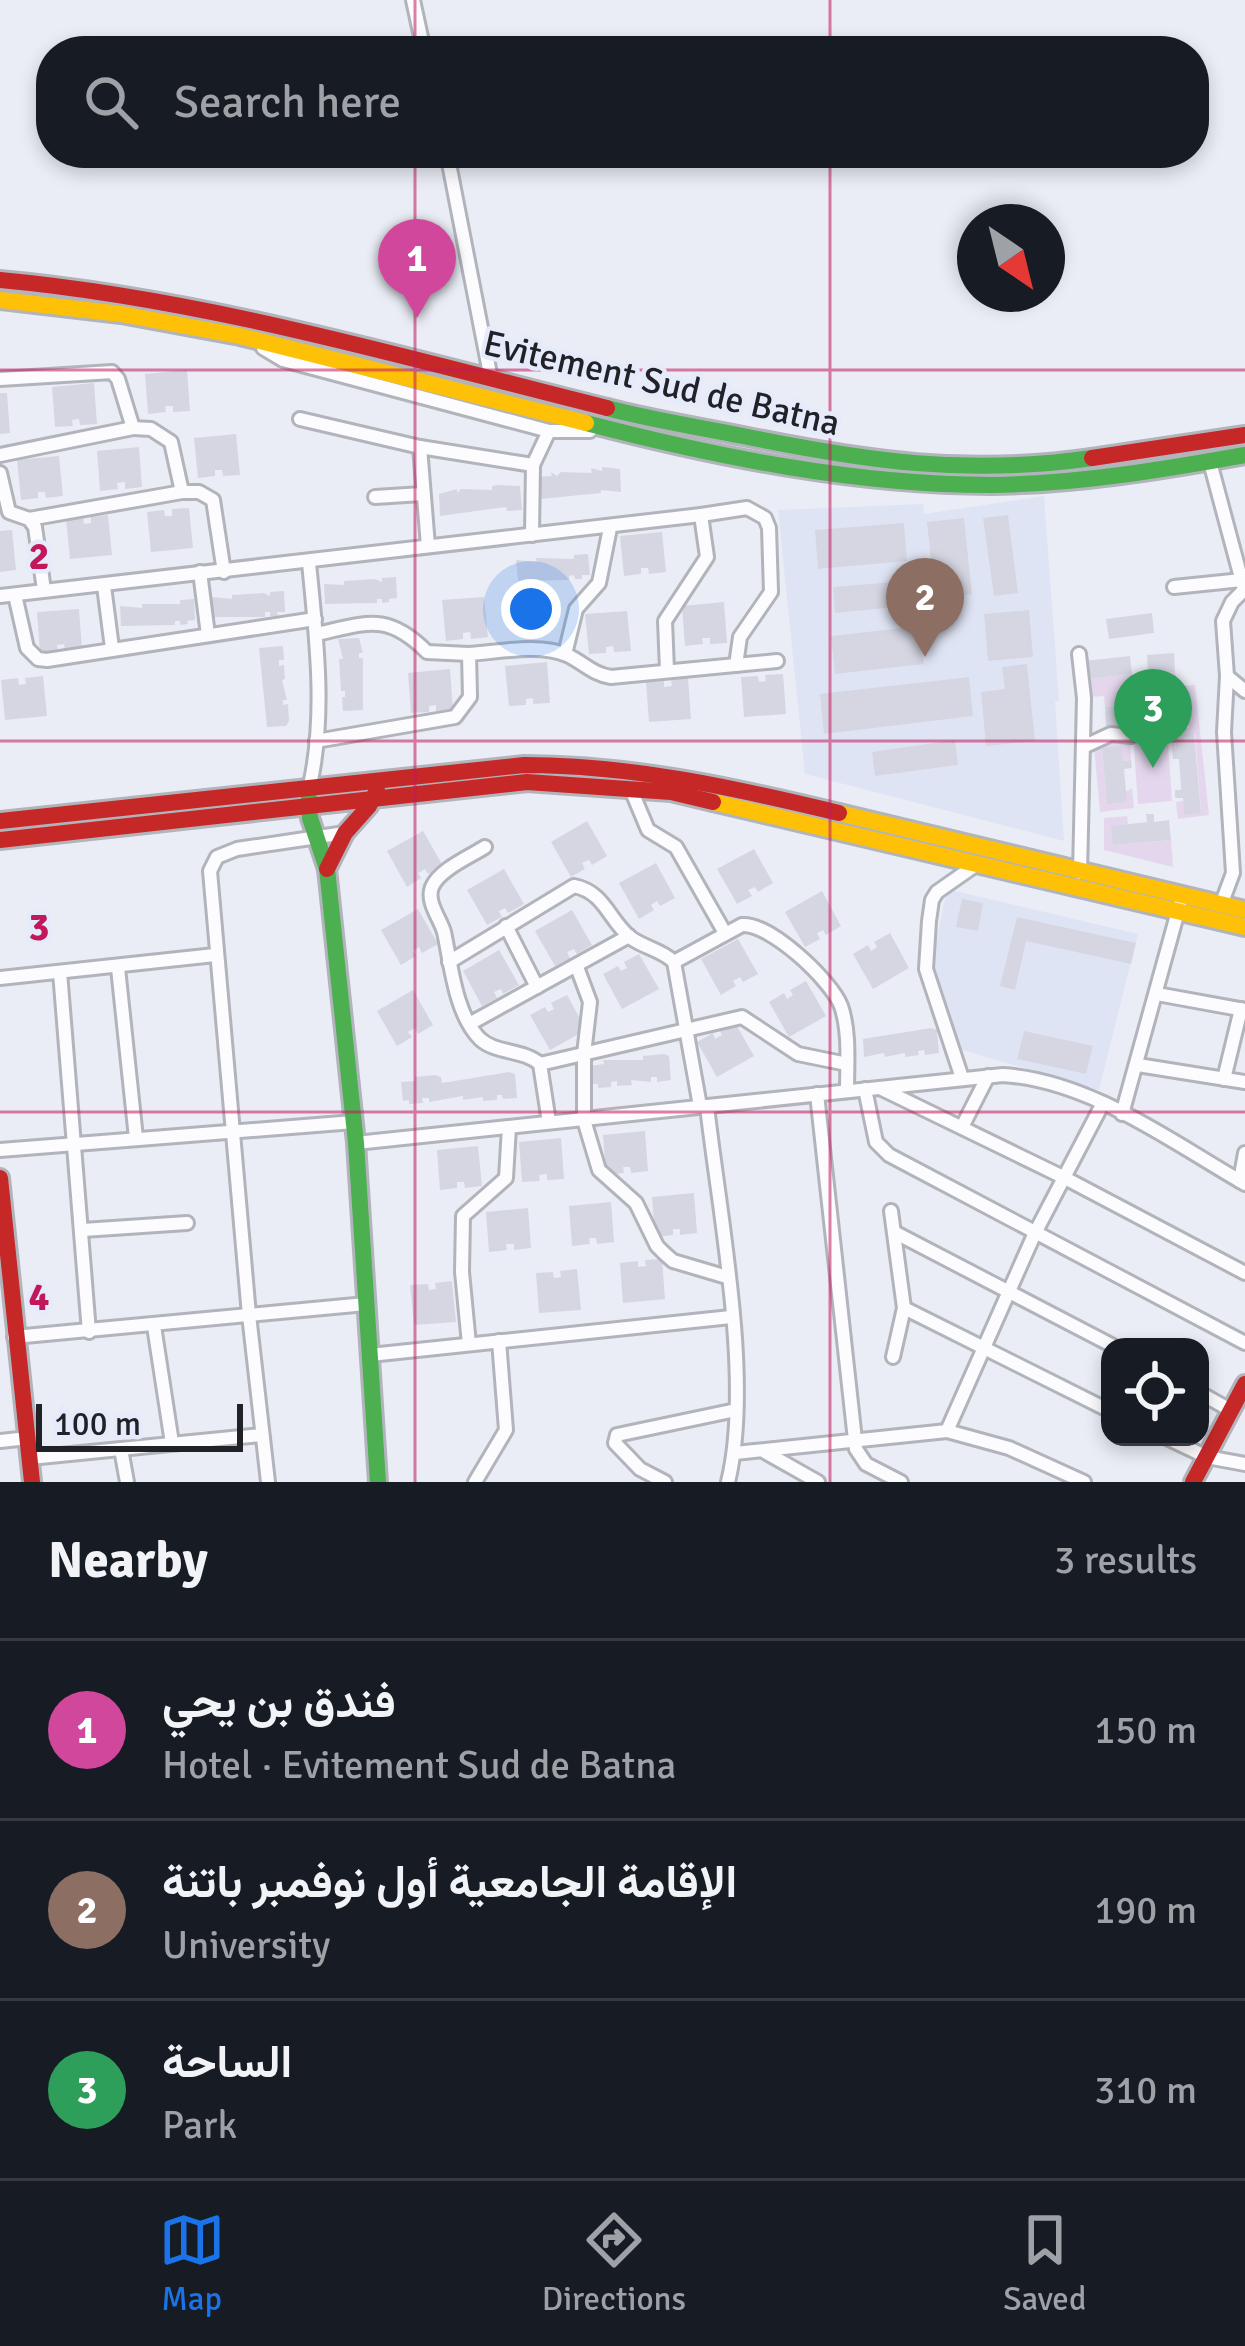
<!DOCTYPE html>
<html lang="en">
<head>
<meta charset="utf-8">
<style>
  body { margin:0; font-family:Signika,Vazirmatn,sans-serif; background:#242831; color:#f1f3f6 }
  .controls { position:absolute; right:36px; bottom:36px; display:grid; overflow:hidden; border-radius:24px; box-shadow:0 6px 18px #0003 }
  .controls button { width:108px; height:108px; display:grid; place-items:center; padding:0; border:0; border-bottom:3px solid #363941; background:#171b24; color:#f1f3f6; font:60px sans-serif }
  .compass { position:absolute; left:957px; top:204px; width:108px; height:108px; border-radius:50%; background:#171b24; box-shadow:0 6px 18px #0003; rotate:145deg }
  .scale { position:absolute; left:36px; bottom:30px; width:207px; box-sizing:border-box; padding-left:12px; border:6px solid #202227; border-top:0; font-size:33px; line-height:42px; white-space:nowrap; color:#202227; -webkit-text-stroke:9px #e5ebfa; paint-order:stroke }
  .you { position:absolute; left:531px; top:609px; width:42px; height:42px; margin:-30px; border:9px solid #fff; border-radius:50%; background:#1a73e8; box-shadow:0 0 0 18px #1a73e833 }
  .badge { display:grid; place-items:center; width:78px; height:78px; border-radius:50%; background:#1a73e8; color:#fff; font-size:39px; font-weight:700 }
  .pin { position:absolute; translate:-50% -99px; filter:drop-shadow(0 3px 6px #0008) }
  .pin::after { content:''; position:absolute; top:63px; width:42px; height:36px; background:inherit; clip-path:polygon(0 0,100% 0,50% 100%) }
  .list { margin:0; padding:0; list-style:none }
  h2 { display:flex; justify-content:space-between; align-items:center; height:156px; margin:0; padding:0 48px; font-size:51px }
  h2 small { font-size:39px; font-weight:400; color:#9ea1a6 }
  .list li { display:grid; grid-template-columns:78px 1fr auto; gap:36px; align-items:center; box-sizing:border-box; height:180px; padding:0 48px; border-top:3px solid #363941 }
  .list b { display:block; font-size:45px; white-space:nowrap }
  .list p { margin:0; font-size:39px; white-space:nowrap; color:#9ea1a6 }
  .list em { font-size:39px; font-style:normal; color:#9ea1a6 }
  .icon { flex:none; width:66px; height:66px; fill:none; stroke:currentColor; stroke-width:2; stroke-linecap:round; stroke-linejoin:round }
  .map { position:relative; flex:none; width:1245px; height:1482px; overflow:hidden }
  .search { position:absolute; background:#171b24; box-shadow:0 6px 18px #0003; left:36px; right:36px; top:36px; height:132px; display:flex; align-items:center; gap:30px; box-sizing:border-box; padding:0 42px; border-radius:48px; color:#9ea1a6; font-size:45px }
  .sheet { height:696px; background:#171b24 }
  nav { display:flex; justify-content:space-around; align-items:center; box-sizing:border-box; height:168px; border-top:3px solid #363941; background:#171b24; font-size:33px; color:#9ea1a6 }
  nav a { display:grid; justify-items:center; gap:6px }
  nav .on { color:#1a73e8 }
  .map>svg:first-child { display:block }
</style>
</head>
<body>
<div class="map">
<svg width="1245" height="1482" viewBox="0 0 1245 1482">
  <rect width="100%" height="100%" fill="#eaedf5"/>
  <g fill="#dfe4f4">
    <path d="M1044 496 1059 701 1055 702 1064 841 805 774 778 510 923 504 924 514Z"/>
    <path d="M947 889 1138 934 1099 1090 956 1048 931 967Z"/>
  </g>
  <g fill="#e4d7ed">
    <path d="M1175 672 1176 687 1195 685 1209 815 1178 819 1176 802 1183 801 1185 815 1201 812 1195 734 1175 735 1176 749H1172L1171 730 1189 728V720L1186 726 1169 728 1159 689 1150 690 1148 674Z"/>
    <path d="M1132 674 1134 691H1143L1144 703 1105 707 1104 696 1089 697 1086 679Z"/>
    <path d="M1167 731 1172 801 1138 804 1133 734Z"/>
    <path d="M1130 738 1131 760 1123 761 1102 749 1107 803 1132 788 1134 808 1100 812 1094 747 1111 739Z"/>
    <path d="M1127 816 1128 824 1112 827 1114 845 1171 840 1173 867 1104 850V818Z"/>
  </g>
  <g fill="#d6d6e3">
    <path d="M187 370 190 411 173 412V406H165L166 412 148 414 145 374Z"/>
    <path d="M94 383 97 424 80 425 79 419 72 420 73 426 55 427 52 387Z"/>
    <path d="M0 393H7L10 433 0 434Z"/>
    <path d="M236 434 240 475 223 476 222 470H215V476L198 478 194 438Z"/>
    <path d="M139 447 142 487 125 489V482L117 483 118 489 100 491 97 451Z"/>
    <path d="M59 456 63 496 46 498 45 492H38V498L21 500 17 460Z"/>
    <path d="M602 467 620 469 621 492 601 490V493L540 499 538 477 552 476 551 472 557 476 561 472 592 473 591 468 602 471Z"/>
    <path d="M497 485 520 486 522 510 507 511 506 507 440 516 439 494 457 489V493L461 489 492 490V486Z"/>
    <path d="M189 508 193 548 151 552 147 512 164 510 165 516H172V509Z"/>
    <path d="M108 515 112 555 70 559 66 519 83 517 84 524 91 523V517Z"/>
    <path d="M1008 515 1018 593 994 596 983 518Z"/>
    <path d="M964 518 972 594 935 599 927 522Z"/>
    <path d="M904 523 907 561 818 569 815 530Z"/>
    <path d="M12 530 16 570 0 572V531Z"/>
    <path d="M662 532 666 572 649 574 648 568H641V574L624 576 620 536Z"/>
    <path d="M588 554 590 575H582V579H575L574 575 569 576V580L518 581 516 560 537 562 536 558 574 559V555Z"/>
    <path d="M396 577 397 598 389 599V602L382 603V599H377V603L325 604 324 584 344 585V581L375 579 382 582V578Z"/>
    <path d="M894 582 896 607 835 613 833 587Z"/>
    <path d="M284 591 285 612H277L278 616H270V612H265V617H213L212 597 232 599V595L264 593 270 596V592Z"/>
    <path d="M484 597 488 637 471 639 470 632 463 633V639L446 641 442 600Z"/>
    <path d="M194 599 195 620 187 621 188 624 180 625V621H175V625L121 626 120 606 142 608V604H180V600Z"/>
    <path d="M724 602 727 643 710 644V638H702L703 644 685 646 682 606Z"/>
    <path d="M79 609 82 649 65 651 64 644 57 645 58 651 40 653 37 612Z"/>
    <path d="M1029 610 1033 657 988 661 984 614Z"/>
    <path d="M627 611 631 651 614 652 613 646 606 647V653L589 654 585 614Z"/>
    <path d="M1152 613 1154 633 1109 639 1106 619Z"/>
    <path d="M920 626 924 664 835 674 831 636Z"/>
    <path d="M359 638 363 653H359V658H363V710L343 711 342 697H345V691H341L339 659H343L338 639Z"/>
    <path d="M283 646 284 660H279V666L284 665 285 679 282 680 287 700H283V705L288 704 289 721 286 726 267 727 259 648Z"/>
    <path d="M1174 653 1175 672 1148 674 1147 655Z"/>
    <path d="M1130 656 1132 674 1086 679 1084 661Z"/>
    <path d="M547 662 550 703 533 704V698L526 699V705L509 706 505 666Z"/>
    <path d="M1027 664 1035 741 986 746 981 692 1005 689 1002 667Z"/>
    <path d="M450 669 453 710 436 711V705L429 706V712L411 713 408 673Z"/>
    <path d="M783 674 786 714 744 717 741 677 758 676 759 682 766 681 765 675Z"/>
    <path d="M43 676 47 716 5 720 1 680 18 678 19 685 26 684 25 678Z"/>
    <path d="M969 677 973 716 824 734 820 694Z"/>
    <path d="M688 678 691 719 649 722 646 682 664 681V687L672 686 671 680Z"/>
    <path d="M1178 700 1179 720 1165 721 1166 728 1157 729V722L1131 724V731L1121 732V725L1106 726 1105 707Z"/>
    <path d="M1194 733 1201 813 1184 815 1183 798H1175V790H1181V786L1179 759H1173L1172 749H1176L1175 735Z"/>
    <path d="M955 740 958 765 875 776 872 752Z"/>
    <path d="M1121 746 1123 761 1131 760 1132 768 1124 769 1127 802 1107 804 1102 748Z"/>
    <path d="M1146 814H1154V822L1169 820 1171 840 1113 845 1111 826 1147 822Z"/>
    <path d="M587 821 607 856 592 865 589 860 582 863 585 869 571 877 551 842Z"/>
    <path d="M423 831 443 866 428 874 425 869 418 873 421 878 407 887 387 851Z"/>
    <path d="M754 849 773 883 758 892 755 887 748 890 752 896 737 904 717 869Z"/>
    <path d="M656 863 675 898 660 906 657 901 651 905 654 910 639 919 619 883Z"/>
    <path d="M504 869 524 904 508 913 505 908 499 911 502 917 487 925 467 890Z"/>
    <path d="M822 891 841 926 826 935 823 930 817 933 820 939 805 947 785 912Z"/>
    <path d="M962 899 983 903 978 931 956 927Z"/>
    <path d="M418 909 438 944 422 953 419 947 413 951 416 956 401 965 381 930Z"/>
    <path d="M572 910 592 945 577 954 574 949 567 952 570 958 555 966 535 931Z"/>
    <path d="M1017 917 1136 943 1131 964 1026 941 1015 990 1000 986Z"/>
    <path d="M890 933 909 968 873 989 853 954 868 945 871 951 877 947 874 942Z"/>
    <path d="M738 939 758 974 743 982 740 977 733 981 736 986 721 995 701 959Z"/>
    <path d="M499 950 519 985 503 994 501 989 494 992 497 998 482 1006 463 971Z"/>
    <path d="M639 954 659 989 622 1009 603 974 618 966 621 971 627 968 624 962Z"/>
    <path d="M806 981 826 1016 789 1037 769 1002 784 993 787 999 793 995 790 990Z"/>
    <path d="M413 990 433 1025 418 1034 415 1028 408 1032 412 1037 397 1046 377 1011Z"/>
    <path d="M567 995 586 1030 550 1050 530 1015 545 1007 548 1012 554 1009 551 1003Z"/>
    <path d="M734 1021 754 1056 717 1077 697 1042 713 1033 715 1039 722 1035 719 1030Z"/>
    <path d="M931 1028 937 1030 939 1053 925 1055 924 1050 918 1051 919 1055 905 1057V1053L885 1057 884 1053 864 1057 863 1039Z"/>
    <path d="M1024 1031 1093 1046 1086 1074 1017 1059Z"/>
    <path d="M664 1054 669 1056 671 1080 657 1082V1077H651V1082L631 1080 632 1085 617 1086V1081L611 1082V1087L598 1088V1084H592L590 1066 604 1064 603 1060H643V1056Z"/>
    <path d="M509 1072 515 1074 517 1098 503 1099 502 1095H497V1100L483 1101V1097L463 1100V1096L429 1102V1098H422L423 1103 409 1104V1100L403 1101 401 1082 415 1081V1077L435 1075 441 1077 442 1083Z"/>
    <path d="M645 1131 648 1171 631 1173 630 1167H623L624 1173 606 1175 603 1135Z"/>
    <path d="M561 1138 564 1179 547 1180V1174L539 1175 540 1181 522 1182 519 1142Z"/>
    <path d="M478 1146 482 1186 465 1188 464 1182H457V1188L440 1190 437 1150Z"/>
    <path d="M694 1193 697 1233 680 1235V1229H673V1235L655 1237 652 1197Z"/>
    <path d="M611 1202 614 1242 597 1244 596 1238H589L590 1244 572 1246 569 1206Z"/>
    <path d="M528 1208 531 1248 514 1250V1244H506L507 1250 489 1252 486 1212Z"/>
    <path d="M662 1259 665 1299 623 1303 620 1263 638 1261V1267L646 1266 645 1260Z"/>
    <path d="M577 1269 581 1310 539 1313 536 1273 553 1272 554 1278 561 1277 560 1271Z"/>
    <path d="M452 1281 456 1322 414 1325 410 1285 428 1284 429 1290 436 1289 435 1283Z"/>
  </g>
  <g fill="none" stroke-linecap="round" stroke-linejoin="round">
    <g stroke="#b2b4bb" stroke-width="18">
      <g id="street">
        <path d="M413 0 424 51"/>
        <path d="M447 153 491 379"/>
        <path d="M263 348 283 360 549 431H590"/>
        <path d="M0 379 112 372 118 379 133 428 151 429 171 442 182 492H199L213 500 224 572"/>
        <path d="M300 419 420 447 533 465"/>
        <path d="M420 447 428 546"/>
        <path d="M0 455 133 428"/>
        <path d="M1210 462 1244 589"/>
        <path d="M0 473 9 512 29 519 35 527 44 590"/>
        <path d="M375 497 422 494"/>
        <path d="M701 515 747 508 765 518 769 528 771 592 740 637 736 665"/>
        <path d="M29 519 182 492"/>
        <path d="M532 535 533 465 549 431"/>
        <path d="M309 563C316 635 326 714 310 785"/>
        <path d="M200 572 208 635"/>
        <path d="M104 586 112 648"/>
        <path d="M1174 587 1242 580"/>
        <path d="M15 595 27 648 38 659 47 660 315 619"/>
        <path d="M0 596 701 515 707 557 665 621 667 670"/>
        <path d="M316 634C367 623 387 612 427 652L469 654"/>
        <path d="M565 654 576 609 599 583 610 528"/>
        <path d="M1079 654 1084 698 1080 873"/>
        <path d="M1227 676 1245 691"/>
        <path d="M316 741 455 717 470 697 469 654C498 652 540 643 567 655 584 663 592 674 611 677L777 661"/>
        <path d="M1083 747 1111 734 1131 736"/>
        <path d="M630 787 648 830 676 847 725 933"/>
        <path d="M485 847C469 857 439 870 432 887 426 902 440 918 444 932 451 964 455 1014 480 1039 496 1054 523 1049 540 1064L549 1122"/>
        <path d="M1221 905 1233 873 1224 732 1227 676 1223 621 1232 602 1245 589"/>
        <path d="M506 926 537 987"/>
        <path d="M449 962 574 886C605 892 609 921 631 938 645 948 662 950 674 962L700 1106"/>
        <path d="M674 962 742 925C770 923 831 980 841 1006 850 1032 847 1064 847 1091"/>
        <path d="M577 967 590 1002 584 1054V1120L599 1170 636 1203 657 1246 664 1253 673 1261 727 1277"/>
        <path d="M118 968 136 1138"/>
        <path d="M60 972 89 1332"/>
        <path d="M0 978 215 955"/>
        <path d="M1157 994 1245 1010"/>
        <path d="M471 1023 629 936"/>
        <path d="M540 1064 742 1017 798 1054 847 1064"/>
        <path d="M1138 1065 1245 1082"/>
        <path d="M962 1078 926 969 929 921 932 900 937 892 977 864"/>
        <path d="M1224 1079 1241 1009"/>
        <path d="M880 1088 1063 1177 1245 1273"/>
        <path d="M865 1089 876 1142 889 1155 1245 1343"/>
        <path d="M817 1094 856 1449 866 1464 901 1482"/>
        <path d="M707 1106C719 1213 753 1380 728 1482"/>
        <path d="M1122 1114 1180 904"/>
        <path d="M962 1127 988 1076"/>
        <path d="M356 1143 1003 1075C1091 1081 1170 1141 1245 1184"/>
        <path d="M0 1150 354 1122"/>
        <path d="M1240 1181 1245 1153"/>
        <path d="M891 1211 904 1308 893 1357"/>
        <path d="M83 1230 187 1223"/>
        <path d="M894 1232 1115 1347"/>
        <path d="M904 1308 1110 1411"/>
        <path d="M154 1326 172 1443"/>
        <path d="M14 1337 366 1304"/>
        <path d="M469 1344 462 1272 463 1216 506 1178 509 1127"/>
        <path d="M370 1355 731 1317"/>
        <path d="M1200 1393 1232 1411"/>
        <path d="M947 1431 1034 1235 1103 1103"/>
        <path d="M1165 1437 1207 1457 1245 1464"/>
        <path d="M0 1441 28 1438"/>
        <path d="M121 1449 127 1482"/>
        <path d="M765 1452 818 1482"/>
        <path d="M735 1453 947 1431 1009 1448 1084 1482"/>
        <path d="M30 1458 261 1435"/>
        <path d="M268 1482 249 1315 210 871 217 857 237 849 345 833"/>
        <path d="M475 1482 506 1430 499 1341"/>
        <path d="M665 1482 640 1469 615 1443 617 1435 736 1410"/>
      </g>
    </g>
    <g stroke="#b2b4bb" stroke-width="22">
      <g id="fast">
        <path d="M607 408C652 420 698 427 743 436 866 461 967 476 1092 458"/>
        <path d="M586 423C717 457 856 485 991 485 1077 484 1161 470 1245 455"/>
        <path d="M309 798 310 818 327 869 356 1143 378 1482"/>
      </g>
    </g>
    <g stroke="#b2b4bb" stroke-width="22">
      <g id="slow">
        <path d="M0 300 121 314 240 336 586 423"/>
        <path d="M713 802 1245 927"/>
        <path d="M839 813 1245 910"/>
      </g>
    </g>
    <g stroke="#b2b4bb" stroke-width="22">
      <g id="jam">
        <path d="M0 280C206 299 406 358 607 408"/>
        <path d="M1092 458 1245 435"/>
        <path d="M0 821 524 765C632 765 735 788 839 813"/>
        <path d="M0 840 527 782 671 792 713 802"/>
        <path d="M327 869 345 833 369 806 377 790"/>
        <path d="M0 1178 32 1482"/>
        <path d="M1193 1482 1245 1384"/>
      </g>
    </g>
    <use href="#street" stroke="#fcfcfe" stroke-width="12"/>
    <use href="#fast" stroke="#4caf50" stroke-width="16"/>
    <use href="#slow" stroke="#ffc107" stroke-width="16"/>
    <use href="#jam" stroke="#c62828" stroke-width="16"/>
  </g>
  <path fill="none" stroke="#c2185b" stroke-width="3" stroke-opacity="0.55" d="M415 0V51M830 0V51M415 153V1482M830 153V1482M0 370H1245M0 741H1245M0 1112H1245"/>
  <g text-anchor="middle" stroke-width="9" stroke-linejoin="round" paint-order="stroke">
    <g font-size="36" fill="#202227" stroke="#e5ebfa">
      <text transform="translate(662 382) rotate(13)" y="13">Evitement Sud de Batna</text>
    </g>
  </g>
  <g font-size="39" text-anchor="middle" font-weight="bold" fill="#c2185b" stroke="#e5ebfa" stroke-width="9" stroke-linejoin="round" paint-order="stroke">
    <text x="39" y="569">2</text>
    <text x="39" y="940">3</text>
    <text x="39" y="1310">4</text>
  </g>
</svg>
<div class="controls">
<button><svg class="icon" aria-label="locate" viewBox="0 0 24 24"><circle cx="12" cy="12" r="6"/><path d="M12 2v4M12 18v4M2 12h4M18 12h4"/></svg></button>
</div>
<svg class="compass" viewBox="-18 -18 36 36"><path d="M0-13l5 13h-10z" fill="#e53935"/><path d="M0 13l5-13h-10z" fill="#9ea1a6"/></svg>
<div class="scale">100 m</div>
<div class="you"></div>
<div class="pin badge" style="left:417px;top:318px;background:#d1479c">1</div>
<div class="pin badge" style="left:925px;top:657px;background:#8d6e63">2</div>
<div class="pin badge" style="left:1153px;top:768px;background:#2e9e5b">3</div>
<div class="search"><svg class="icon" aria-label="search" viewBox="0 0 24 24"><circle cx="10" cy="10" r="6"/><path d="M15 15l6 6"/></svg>Search here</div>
</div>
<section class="sheet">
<h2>Nearby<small>3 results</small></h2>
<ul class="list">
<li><span class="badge" style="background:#d1479c">1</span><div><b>فندق بن يحي</b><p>Hotel · Evitement Sud de Batna</p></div><em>150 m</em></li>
<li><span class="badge" style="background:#8d6e63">2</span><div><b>الإقامة الجامعية أول نوفمبر باتنة</b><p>University</p></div><em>190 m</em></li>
<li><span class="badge" style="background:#2e9e5b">3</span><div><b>الساحة</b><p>Park</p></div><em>310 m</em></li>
</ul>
</section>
<nav>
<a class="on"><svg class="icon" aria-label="map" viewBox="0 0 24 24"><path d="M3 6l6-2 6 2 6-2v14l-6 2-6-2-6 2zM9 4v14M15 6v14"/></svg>Map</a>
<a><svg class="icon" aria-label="directions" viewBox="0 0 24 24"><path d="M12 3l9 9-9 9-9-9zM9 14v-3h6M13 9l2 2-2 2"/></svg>Directions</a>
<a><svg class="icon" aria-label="saved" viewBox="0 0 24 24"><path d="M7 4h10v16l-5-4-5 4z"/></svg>Saved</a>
</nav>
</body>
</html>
